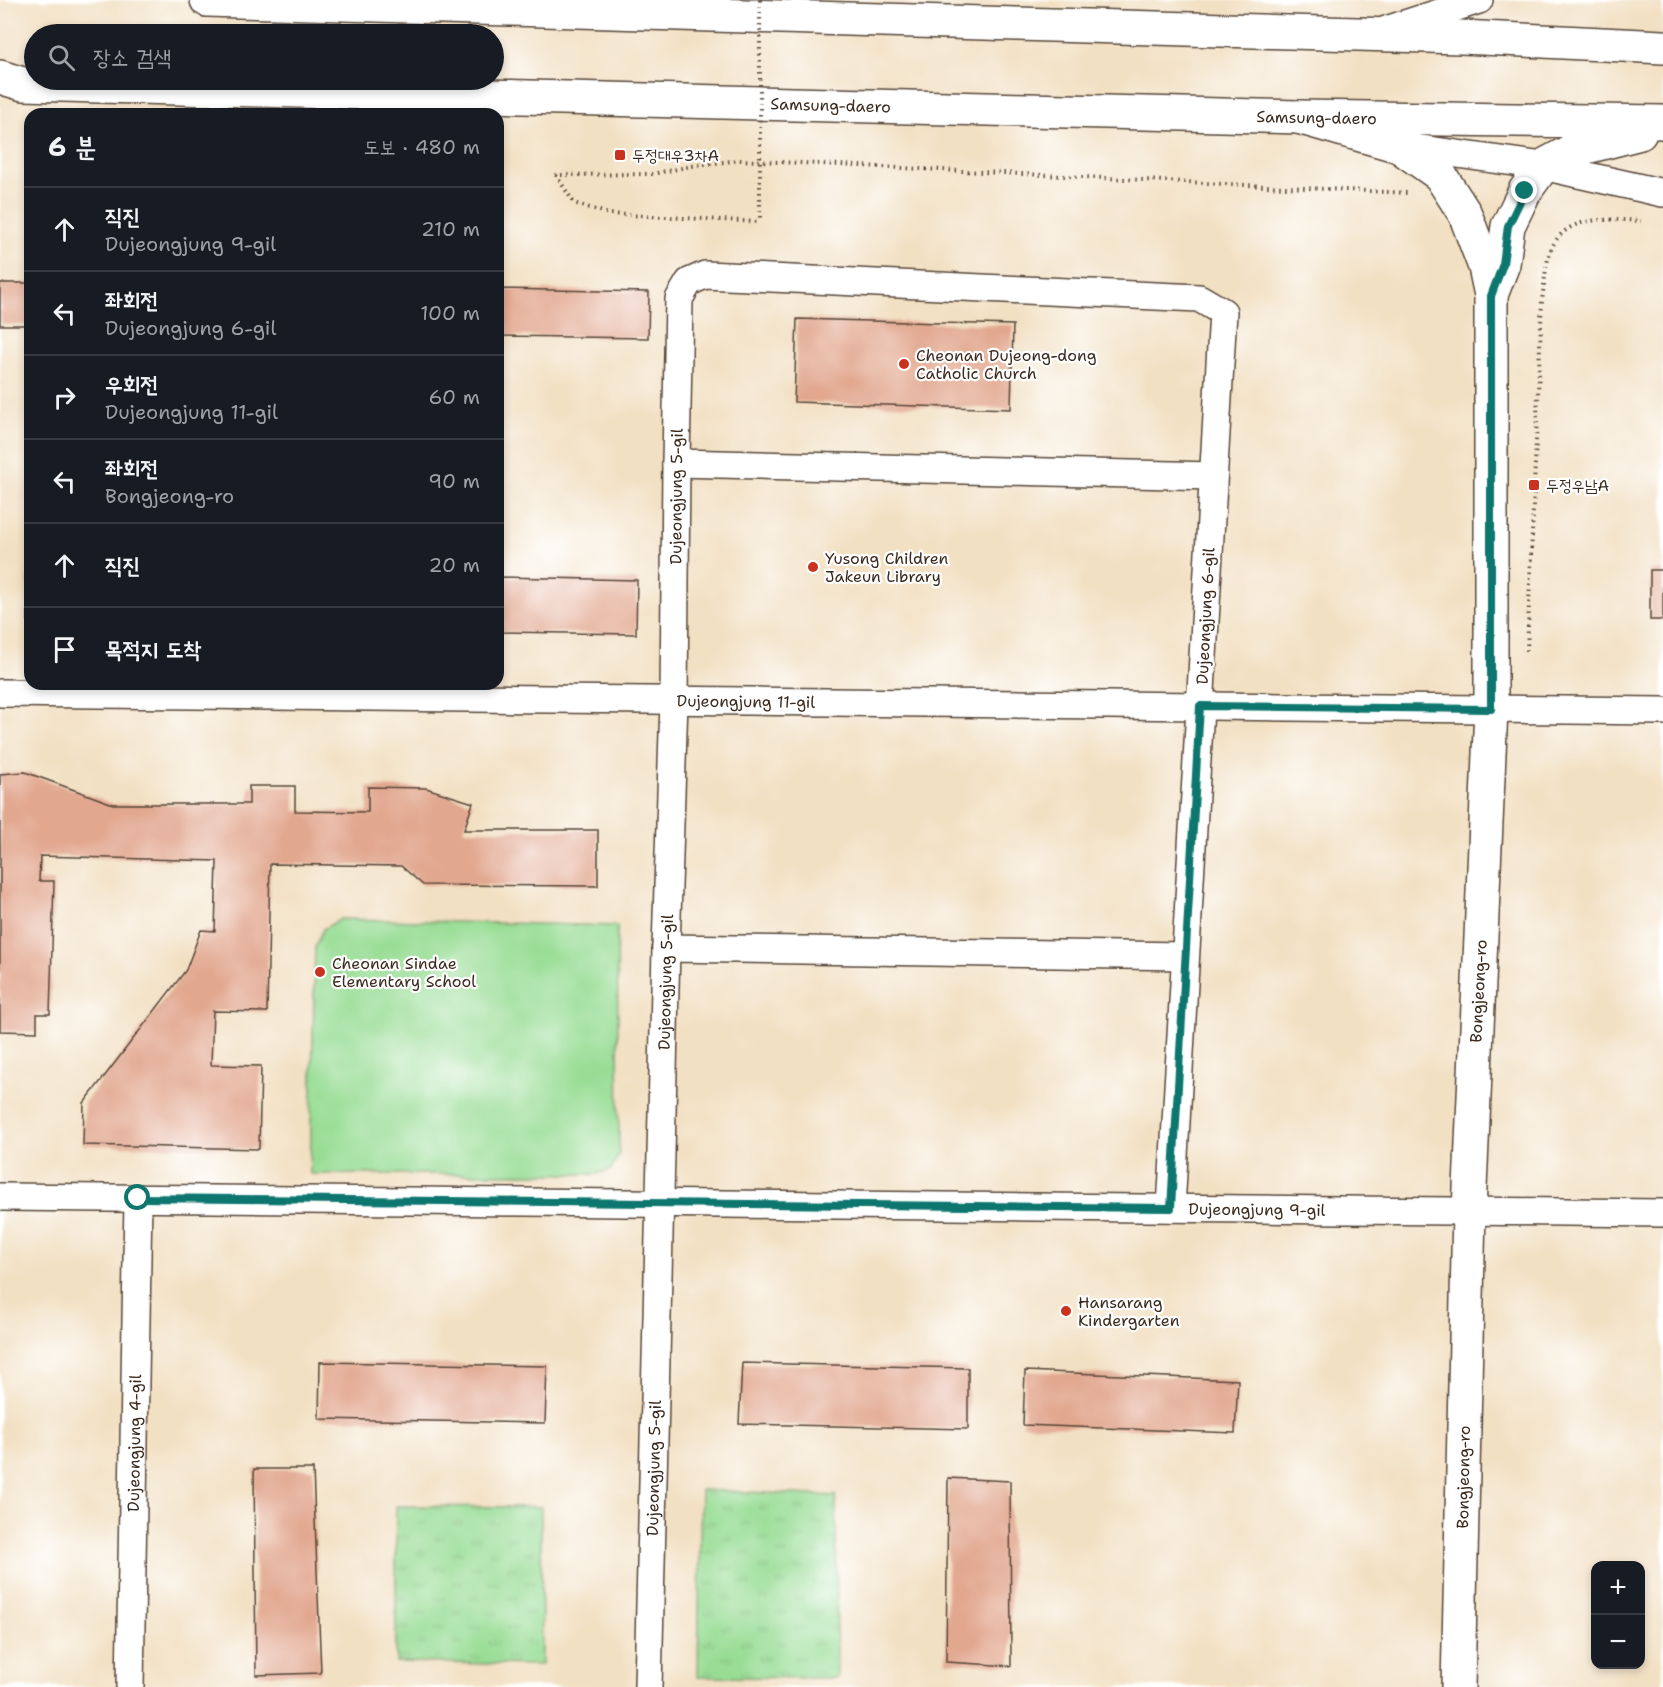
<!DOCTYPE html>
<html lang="ko">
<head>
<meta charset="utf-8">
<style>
  body { margin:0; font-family:"Shantell Sans","Poor Story",sans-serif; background:#20242c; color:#f1f3f6 }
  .controls { position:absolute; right:18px; bottom:18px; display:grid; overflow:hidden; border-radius:12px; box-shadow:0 3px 9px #0003 }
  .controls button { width:54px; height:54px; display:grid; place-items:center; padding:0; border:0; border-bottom:2px solid #363941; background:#171b24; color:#f1f3f6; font:30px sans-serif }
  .stop { position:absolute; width:18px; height:18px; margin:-14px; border:4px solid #0f766e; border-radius:50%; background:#fff }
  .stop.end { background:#0f766e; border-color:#fff; box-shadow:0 2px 6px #0008 }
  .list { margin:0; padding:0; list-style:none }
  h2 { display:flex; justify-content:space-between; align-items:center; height:78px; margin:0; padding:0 24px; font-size:26px }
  h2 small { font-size:20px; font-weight:400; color:#9ea1a6 }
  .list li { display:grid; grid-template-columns:39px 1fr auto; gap:18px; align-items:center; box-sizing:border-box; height:84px; padding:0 24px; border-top:2px solid #363941 }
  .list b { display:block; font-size:22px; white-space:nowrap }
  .list p { margin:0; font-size:20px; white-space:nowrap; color:#9ea1a6 }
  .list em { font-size:20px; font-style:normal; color:#9ea1a6 }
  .icon { flex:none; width:33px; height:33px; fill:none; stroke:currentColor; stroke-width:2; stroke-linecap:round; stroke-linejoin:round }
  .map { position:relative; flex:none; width:1663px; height:1687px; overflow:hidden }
  .search { position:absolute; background:#171b24; box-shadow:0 3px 9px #0003; left:24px; top:24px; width:480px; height:66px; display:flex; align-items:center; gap:15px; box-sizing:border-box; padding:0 21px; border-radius:33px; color:#9ea1a6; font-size:22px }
  .panel { position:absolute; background:#171b24; box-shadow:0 3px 9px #0003; left:24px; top:108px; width:480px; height:582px; border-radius:18px }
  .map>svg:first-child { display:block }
</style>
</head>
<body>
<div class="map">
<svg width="1663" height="1687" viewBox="0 0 1663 1687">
  <defs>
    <pattern id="park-tufts" width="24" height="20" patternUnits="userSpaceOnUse" patternTransform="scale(1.5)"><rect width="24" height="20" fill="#99dd95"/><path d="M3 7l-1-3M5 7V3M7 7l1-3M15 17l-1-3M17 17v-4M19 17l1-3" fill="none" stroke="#85be80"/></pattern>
  </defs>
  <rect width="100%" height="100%" fill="#fff"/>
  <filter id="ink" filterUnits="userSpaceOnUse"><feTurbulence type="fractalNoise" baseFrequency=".0167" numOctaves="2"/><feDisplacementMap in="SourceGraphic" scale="12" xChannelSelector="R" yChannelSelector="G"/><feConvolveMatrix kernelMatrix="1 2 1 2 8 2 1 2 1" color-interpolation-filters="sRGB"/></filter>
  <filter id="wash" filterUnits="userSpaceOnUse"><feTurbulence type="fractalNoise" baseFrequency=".008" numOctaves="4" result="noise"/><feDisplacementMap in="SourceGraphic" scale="24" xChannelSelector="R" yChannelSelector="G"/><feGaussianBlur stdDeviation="1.35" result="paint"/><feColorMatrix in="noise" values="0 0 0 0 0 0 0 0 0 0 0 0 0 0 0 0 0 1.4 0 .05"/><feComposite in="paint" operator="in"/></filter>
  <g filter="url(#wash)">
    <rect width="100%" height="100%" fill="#f2e0c3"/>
    <path fill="#99dd95" stroke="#6a845a" stroke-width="1.5" d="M341 919 617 926 619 1154 611 1170 595 1174H310L315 947 323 929Z"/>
    <g fill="url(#park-tufts)" stroke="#6a845a" stroke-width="1.5">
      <path d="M701 1490 836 1496 837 1678 698 1677Z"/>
      <path d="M396 1506 541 1507 542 1665 396 1662Z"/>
    </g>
    <g id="blocks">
      <g fill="#e2a78f">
        <rect x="0" y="283" width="30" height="42"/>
        <path d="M498 289 649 292 648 338 498 336Z"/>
        <path d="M797 319 1013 325 1011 409 794 402Z"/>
        <rect x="28" y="565" width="2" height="55"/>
        <rect x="1650" y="570" width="13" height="50"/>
        <path d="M498 577 637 580 636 634 498 632Z"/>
        <path d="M25 772 113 804H249V786H295V811L368 812V787L426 788 473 803 464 830H598V886L423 885 401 866 270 864 267 1012 213 1011 211 1065 261 1066 259 1149 83 1145 84 1103 186 970 201 930 215 931 217 861 40 856 39 881H54L50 1014H37V1032L0 1031V774Z"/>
        <path d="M320 1362 547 1366 545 1423 319 1419Z"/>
        <path d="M742 1363 968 1368V1429L739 1424Z"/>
        <path d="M1025 1371 1238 1380 1235 1433 1023 1425Z"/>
        <path d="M254 1469H313L321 1673 256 1675Z"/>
        <path d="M948 1478 1010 1481 1011 1666 946 1662Z"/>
      </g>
    </g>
  </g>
  <g filter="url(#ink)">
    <use href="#blocks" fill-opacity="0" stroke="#564537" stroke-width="1.5"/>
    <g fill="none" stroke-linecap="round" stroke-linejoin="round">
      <g stroke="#564537" stroke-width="30">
        <g id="street">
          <path d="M1386 30 1479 0"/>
          <path d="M1400 146 1543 166 1663 193"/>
          <path d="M676 463 1213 476"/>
          <path id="s1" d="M0 693 1663 711"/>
          <path d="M666 948 1185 956"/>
          <path id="s2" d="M0 1197 1663 1213"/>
          <path id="s3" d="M130 1687 138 1198"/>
          <path id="s4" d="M648 1687 666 948 674 701 676 463 679 299 689 282 705 275 1199 298 1223 312 1171 1208"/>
        </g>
      </g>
      <g stroke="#564537" stroke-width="36">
        <g id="secondary">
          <path d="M207 0 1461 37 1663 47"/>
          <path id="s5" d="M0 77 23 84 1298 117 1663 122"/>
          <path d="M1298 117 1399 146 1440 175 1465 214 1485 267 1491 295V709L1469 1211 1458 1687"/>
          <path d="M1491 295 1503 264 1508 226 1525 191 1543 166 1571 151 1640 133"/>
        </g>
      </g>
      <g stroke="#564537" stroke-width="4" stroke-dasharray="1.5 4.5" stroke-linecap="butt">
        <path d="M555 175 652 174 692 166 739 160 1408 193"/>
        <path d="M556 175 574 203 609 214 760 222"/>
        <path d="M1527 651 1542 300C1544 287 1545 272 1548 259 1559 213 1605 219 1641 221"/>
      </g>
      <use href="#street" stroke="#fff" stroke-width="27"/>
      <use href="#secondary" stroke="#fff" stroke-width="33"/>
      <path stroke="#564537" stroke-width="4" stroke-dasharray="1.5 4.5" stroke-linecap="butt" d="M760 0V222"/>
    </g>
  </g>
  <g fill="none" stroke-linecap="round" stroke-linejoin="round" filter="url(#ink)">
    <path stroke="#0f766e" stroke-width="8" d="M138 1198 1171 1208 1200 706 1491 709V296L1503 264 1508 226 1525 191"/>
  </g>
  <g fill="#c8321e" stroke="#fff" stroke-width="2">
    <rect x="614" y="149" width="12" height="12" rx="3"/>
    <circle cx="904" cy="364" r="6"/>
    <rect x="1528" y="479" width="12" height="12" rx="3"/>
    <circle cx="813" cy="567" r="6"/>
    <circle cx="320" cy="972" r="6"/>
    <circle cx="1066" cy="1311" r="6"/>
  </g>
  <g text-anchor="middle" stroke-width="4.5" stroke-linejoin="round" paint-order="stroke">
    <g font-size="16" fill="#3b2a1e" stroke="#fff">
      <text dy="6" stroke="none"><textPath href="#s5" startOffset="832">Samsung-daero</textPath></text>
      <text dy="6" stroke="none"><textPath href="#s5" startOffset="1318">Samsung-daero</textPath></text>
      <text dy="6" stroke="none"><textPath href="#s4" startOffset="1191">Dujeongjung 5-gil</textPath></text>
      <text transform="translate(1205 616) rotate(-87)" y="6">Dujeongjung 6-gil</text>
      <text dy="6" stroke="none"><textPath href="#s1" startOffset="746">Dujeongjung 11-gil</textPath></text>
      <text dy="6" stroke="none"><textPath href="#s4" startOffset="705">Dujeongjung 5-gil</textPath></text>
      <text transform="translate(1478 991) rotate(-87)" y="6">Bongjeong-ro</text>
      <text dy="6" stroke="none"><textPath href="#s2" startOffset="1257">Dujeongjung 9-gil</textPath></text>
      <text dy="6" stroke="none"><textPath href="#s3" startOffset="244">Dujeongjung 4-gil</textPath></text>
      <text dy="6" stroke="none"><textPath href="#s4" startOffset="219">Dujeongjung 5-gil</textPath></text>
      <text transform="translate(1463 1477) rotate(-89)" y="6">Bongjeong-ro</text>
    </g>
    <g font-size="16" fill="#3b2a1e" stroke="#fff" text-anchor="start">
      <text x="632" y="161">두정대우3차A</text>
      <text x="916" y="361">Cheonan Dujeong-dong<tspan x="916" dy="18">Catholic Church</tspan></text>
      <text x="1546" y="491">두정우남A</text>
      <text x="825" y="564">Yusong Children<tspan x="825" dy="18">Jakeun Library</tspan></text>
      <text x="332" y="969">Cheonan Sindae<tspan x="332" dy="18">Elementary School</tspan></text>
      <text x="1078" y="1308">Hansarang<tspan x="1078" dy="18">Kindergarten</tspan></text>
    </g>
  </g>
</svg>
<div class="controls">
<button>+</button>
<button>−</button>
</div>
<div class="stop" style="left:138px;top:1198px"></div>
<div class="stop end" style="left:1525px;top:191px"></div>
<div class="search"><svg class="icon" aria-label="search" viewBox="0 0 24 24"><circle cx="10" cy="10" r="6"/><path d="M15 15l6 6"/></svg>장소 검색</div>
<section class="panel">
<h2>6 분<small>도보 · 480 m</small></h2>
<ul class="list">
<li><svg class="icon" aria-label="ahead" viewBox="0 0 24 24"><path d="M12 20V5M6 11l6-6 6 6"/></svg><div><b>직진</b><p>Dujeongjung 9-gil</p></div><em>210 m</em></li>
<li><svg class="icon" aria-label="left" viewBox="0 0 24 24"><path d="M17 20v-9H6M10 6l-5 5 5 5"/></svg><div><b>좌회전</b><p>Dujeongjung 6-gil</p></div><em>100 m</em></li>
<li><svg class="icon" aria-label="right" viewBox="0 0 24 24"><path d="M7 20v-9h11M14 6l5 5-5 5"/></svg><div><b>우회전</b><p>Dujeongjung 11-gil</p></div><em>60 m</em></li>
<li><svg class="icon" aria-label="left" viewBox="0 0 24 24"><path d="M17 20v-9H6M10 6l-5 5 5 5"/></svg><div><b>좌회전</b><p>Bongjeong-ro</p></div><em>90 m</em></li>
<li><svg class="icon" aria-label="ahead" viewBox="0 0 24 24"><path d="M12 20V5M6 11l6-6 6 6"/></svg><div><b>직진</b></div><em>20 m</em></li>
<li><svg class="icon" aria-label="arrive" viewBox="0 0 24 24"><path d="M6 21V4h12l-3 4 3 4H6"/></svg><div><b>목적지 도착</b></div></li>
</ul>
</section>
</div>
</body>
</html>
